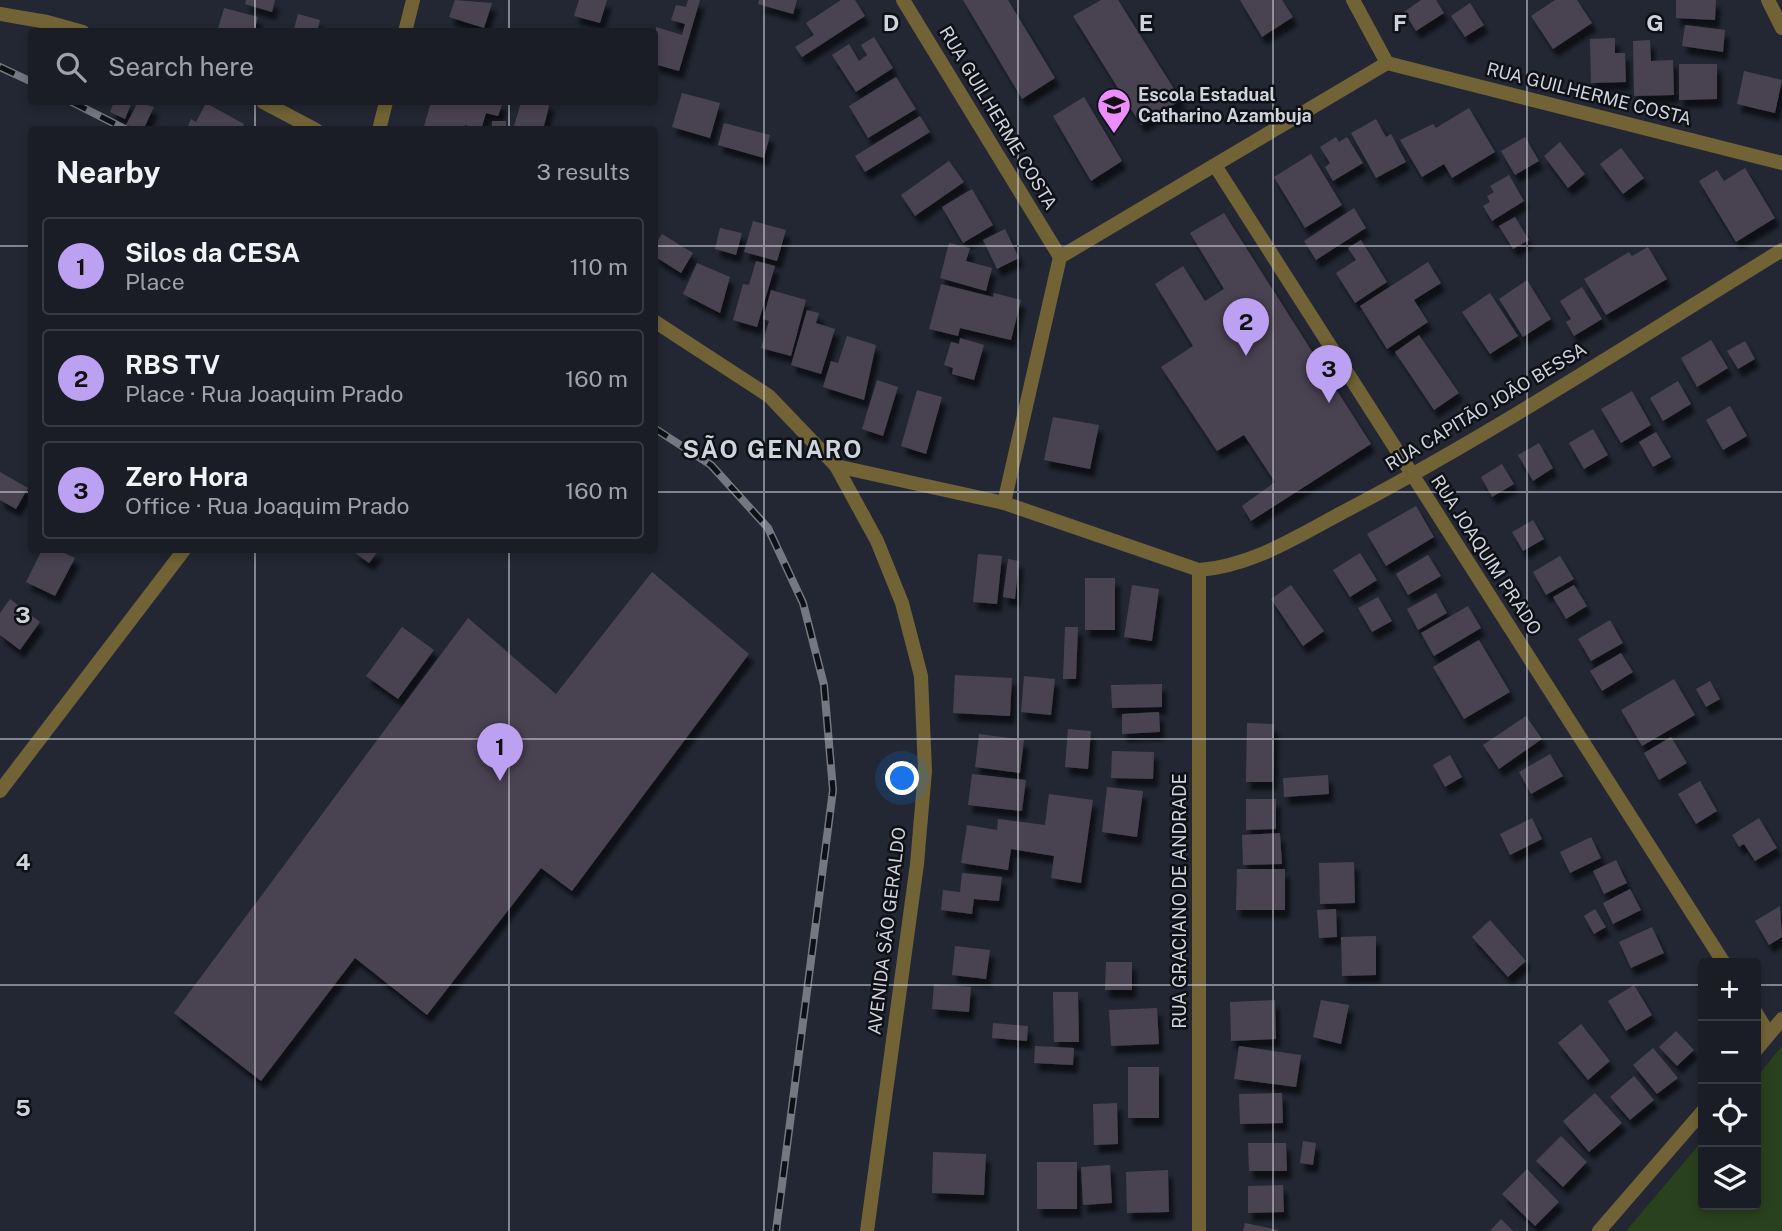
<!DOCTYPE html>
<html lang="en">
<head>
<meta charset="utf-8">
<style>
  body { margin:0; font-family:"Public Sans",sans-serif; background:#23262e; color:#f1f3f6 }
  .controls { position:absolute; right:21px; bottom:21px; display:grid; overflow:hidden; border-radius:7px; box-shadow:0 4px 10px #0003 }
  .controls button { width:63px; height:63px; display:grid; place-items:center; padding:0; border:0; border-bottom:2px solid #383b43; background:#1a1d26; color:#f1f3f6; font:35px sans-serif }
  .you { position:absolute; left:903px; top:779px; width:24px; height:24px; margin:-18px; border:5px solid #fff; border-radius:50%; background:#1a73e8; box-shadow:0 0 0 10px #1a73e833 }
  .badge { display:grid; place-items:center; width:46px; height:46px; border-radius:50%; background:#bca0f2; color:#111; font-size:23px; font-weight:700 }
  .pin { position:absolute; translate:-50% -58px; filter:drop-shadow(0 2px 4px #0008) }
  .pin::after { content:''; position:absolute; top:37px; width:24px; height:21px; background:inherit; clip-path:polygon(0 0,100% 0,50% 100%) }
  .list { margin:0; padding:0; list-style:none }
  h2 { display:flex; justify-content:space-between; align-items:center; height:91px; margin:0; padding:0 28px; font-size:30px }
  h2 small { font-size:23px; font-weight:400; color:#9fa2a7 }
  .list li { display:grid; grid-template-columns:46px 1fr auto; gap:21px; align-items:center; box-sizing:border-box; height:98px; margin:0 14px 14px; padding:0 14px; border:2px solid #383b43; border-radius:7px }
  .list b { display:block; font-size:26px; white-space:nowrap }
  .list p { margin:0; font-size:23px; white-space:nowrap; color:#9fa2a7 }
  .list em { font-size:23px; font-style:normal; color:#9fa2a7 }
  .icon { flex:none; width:38px; height:38px; fill:none; stroke:currentColor; stroke-width:2; stroke-linecap:round; stroke-linejoin:round }
  .map { position:relative; flex:none; width:1782px; height:1231px; overflow:hidden }
  .search { position:absolute; background:#1a1d26; box-shadow:0 4px 10px #0003; left:28px; top:28px; width:630px; height:77px; display:flex; align-items:center; gap:18px; box-sizing:border-box; padding:0 24px; border-radius:7px; color:#9fa2a7; font-size:26px }
  .panel { position:absolute; background:#1a1d26; box-shadow:0 4px 10px #0003; left:28px; top:126px; width:630px; height:427px; border-radius:7px }
  .map>svg:first-child { display:block }
</style>
</head>
<body>
<div class="map">
<svg width="1782" height="1231" viewBox="0 0 1782 1231">
  <defs>
    <filter id="shadow"><feDropShadow dx="4.5" dy="8" stdDeviation="2" flood-color="#0009"/></filter>
  </defs>
  <rect width="100%" height="100%" fill="#222733"/>
  <path fill="#2a411d" d="M1782 1046V1231H1626L1703 1140V1205H1756V1078Z"/>
  <g fill="#494351" filter="url(#shadow)">
    <path d="M246 0H275L272 12 245 4Z"/>
    <path d="M455 0 492 3 484 28 449 17Z"/>
    <path d="M579 0H607L600 23 574 16Z"/>
    <path d="M688 0H700L679 71 654 64 656 27 682 35 685 24 671 20 676 5 686 7Z"/>
    <path d="M759 0H797L793 14 758 4Z"/>
    <path d="M841 0H855L865 16 802 57 795 47 814 35 806 23Z"/>
    <path d="M963 0H1008L1055 78 1022 99Z"/>
    <path d="M1101 0H1118L1181 100 1141 125 1073 16Z"/>
    <path d="M1240 0H1282L1293 17 1262 37Z"/>
    <path d="M1421 0H1436L1444 13 1416 31 1404 12Z"/>
    <path d="M1555 0H1577L1592 23 1553 49 1531 16Z"/>
    <path d="M1676 0H1716L1715 20 1676 18Z"/>
    <path d="M1470 3 1484 25 1465 37 1451 16Z"/>
    <path d="M224 8 258 17 254 32H217Z"/>
    <path d="M298 14 320 20 317 32 294 29Z"/>
    <path d="M1685 25 1725 30 1723 52 1682 46Z"/>
    <path d="M874 37 893 68 856 92 832 55 849 44 859 61 867 55 861 45Z"/>
    <path d="M1615 38V53H1625L1626 82 1591 83 1590 39Z"/>
    <path d="M1650 40 1651 61 1673 60 1674 95 1634 96 1633 41Z"/>
    <path d="M1679 64H1717V99L1679 100Z"/>
    <path d="M1744 71 1782 80 1775 113 1737 104Z"/>
    <path d="M896 77 916 109 868 138 849 106Z"/>
    <path d="M682 93 720 103 710 138 672 127Z"/>
    <path d="M1084 97 1122 161 1091 181 1053 116Z"/>
    <path d="M114 102H132L125 119 110 112Z"/>
    <path d="M138 102 154 107 143 130 126 125Z"/>
    <path d="M431 102H503L498 116 486 113 481 130 465 125 464 130H423Z"/>
    <path d="M521 102H550L543 130H513Z"/>
    <path d="M206 103 244 124 241 130H186L191 119 196 122Z"/>
    <path d="M1469 108 1495 152 1452 178 1444 164 1422 177 1400 140 1433 124 1436 128Z"/>
    <path d="M920 116 930 132 865 172 855 156Z"/>
    <path d="M1376 119 1386 137 1391 134 1406 162 1376 178 1351 133Z"/>
    <rect x="492" y="121" width="14" height="9"/>
    <path d="M724 123 770 135 764 158 718 145Z"/>
    <path d="M1336 137 1339 142 1347 137 1363 163 1333 181 1325 167 1330 163 1320 147Z"/>
    <path d="M1525 137 1539 161 1515 175 1501 151Z"/>
    <path d="M1560 142 1585 174 1568 188 1544 156Z"/>
    <path d="M1621 148 1644 178 1623 194 1600 164Z"/>
    <path d="M1311 154 1342 205 1305 228 1274 177Z"/>
    <path d="M949 161 964 182 915 216 901 195Z"/>
    <path d="M1745 168 1775 218 1736 242 1699 181 1717 170 1724 181Z"/>
    <path d="M1509 175 1524 201 1492 221 1483 206 1490 202 1487 196 1494 192 1490 186Z"/>
    <path d="M972 189 993 225 963 243 942 207Z"/>
    <path d="M1354 208 1366 228 1316 260 1304 241Z"/>
    <path d="M1224 213 1371 444 1251 521 1242 506 1275 482 1244 435 1217 451 1161 367 1193 346 1155 284 1183 266 1205 301 1224 289 1190 233Z"/>
    <path d="M1515 217 1529 240 1513 249 1499 226Z"/>
    <path d="M753 221 786 230 777 261 744 252Z"/>
    <path d="M720 228 742 233 736 255 715 249Z"/>
    <path d="M1005 229 1019 258 997 269 983 240Z"/>
    <path d="M662 234 693 253 681 273 654 256V246Z"/>
    <path d="M1361 240 1387 282 1355 303 1336 273 1356 260 1348 248Z"/>
    <path d="M949 243 970 248 966 261 992 268 986 291 940 278Z"/>
    <path d="M1648 247 1667 279 1606 315 1584 279 1629 252 1632 256Z"/>
    <path d="M756 261 775 266 757 327 733 320 743 284 749 285Z"/>
    <path d="M1428 262 1441 283 1414 300 1428 322 1387 349 1360 306Z"/>
    <path d="M697 263 730 277 720 313 683 294Z"/>
    <path d="M1527 280 1551 319 1523 337 1499 299Z"/>
    <path d="M941 284 993 297 994 293 1021 300 1011 340 960 328 958 336 929 329Z"/>
    <path d="M1582 287 1602 319 1574 336 1566 322 1571 319 1560 301Z"/>
    <path d="M771 290 806 300 791 356 761 348 769 321 763 319Z"/>
    <path d="M1490 293 1518 336 1490 354 1462 312Z"/>
    <path d="M807 310 819 313 816 323 835 329 821 374 791 365Z"/>
    <path d="M1419 335 1459 393 1434 410 1395 352Z"/>
    <path d="M847 336 876 345 864 400 823 387 831 361 838 363Z"/>
    <path d="M960 338 984 345 974 380 952 374 953 368 944 365 951 342 959 344Z"/>
    <path d="M1711 340 1728 368 1697 387 1681 358Z"/>
    <path d="M1745 341 1755 359 1738 369 1727 351Z"/>
    <path d="M877 380 898 387 883 436 862 429Z"/>
    <path d="M1678 381 1691 404 1663 421 1650 398Z"/>
    <path d="M917 390 942 397 926 454 901 446Z"/>
    <path d="M1632 391 1651 425 1621 443 1601 409Z"/>
    <path d="M1730 406 1747 436 1723 450 1706 420Z"/>
    <path d="M1053 417 1099 425 1090 469 1044 460Z"/>
    <path d="M1593 429 1608 455 1584 469 1569 443Z"/>
    <path d="M1656 432 1671 457 1653 467 1639 442Z"/>
    <path d="M1539 443 1553 468 1533 481 1518 455Z"/>
    <path d="M1502 464 1514 484 1492 497 1481 477Z"/>
    <path d="M0 472 28 488 16 509 0 500Z"/>
    <path d="M1416 506 1434 537 1386 566 1367 534Z"/>
    <path d="M1533 520 1544 539 1523 551 1512 532Z"/>
    <path d="M42 550H58L75 558 55 596 26 582Z"/>
    <path d="M351 550H379L369 563Z"/>
    <path d="M1360 553 1377 580 1350 597 1333 570Z"/>
    <path d="M978 554 1002 556 997 604 973 602Z"/>
    <path d="M1428 555 1441 576 1408 595 1396 574Z"/>
    <path d="M1560 556 1574 579 1546 595 1533 572Z"/>
    <path d="M1008 559 1019 561 1015 599 1003 597Z"/>
    <path d="M652 572 749 654 572 891 541 868 427 1015 355 958 261 1081 174 1013 468 618 556 694Z"/>
    <rect x="1085" y="578" width="30" height="52"/>
    <path d="M1132 585 1159 589 1152 641 1124 637Z"/>
    <path d="M1291 585 1324 631 1303 646 1271 599Z"/>
    <path d="M1574 585 1587 606 1566 619 1553 597Z"/>
    <path d="M1436 593 1447 613 1418 630 1407 609Z"/>
    <path d="M1378 597 1392 621 1372 632 1358 608Z"/>
    <path d="M10 599 40 622 20 650 0 635V613Z"/>
    <path d="M1468 606 1481 628 1434 656 1421 633Z"/>
    <path d="M1610 620 1623 643 1591 661 1578 639Z"/>
    <path d="M402 627 434 650 398 699 366 676Z"/>
    <path d="M1065 627H1078L1076 679H1063Z"/>
    <path d="M1479 640 1510 692 1464 719 1433 667Z"/>
    <path d="M1621 653 1633 672 1602 691 1590 671Z"/>
    <path d="M955 675 1012 678 1010 716 953 713Z"/>
    <path d="M1024 676 1055 679 1051 715 1021 712Z"/>
    <path d="M1674 679 1695 715 1642 746 1621 710Z"/>
    <path d="M1710 681 1720 699 1706 707 1696 689Z"/>
    <path d="M1162 684V707L1112 708 1111 685Z"/>
    <path d="M1159 712 1160 732 1122 734V714Z"/>
    <path d="M1526 716 1542 739 1499 769 1483 745Z"/>
    <path d="M1247 723 1274 724 1273 782H1246Z"/>
    <path d="M1068 729 1091 731 1088 769 1065 767Z"/>
    <path d="M979 734 1024 740 1020 773 975 767Z"/>
    <path d="M1671 737 1687 763 1659 780 1644 753Z"/>
    <path d="M1112 751 1154 752 1153 779 1111 778Z"/>
    <path d="M1550 754 1563 776 1531 794 1519 772Z"/>
    <path d="M1450 755 1462 777 1445 787 1433 765Z"/>
    <path d="M972 774 1026 780 1022 811 968 805Z"/>
    <path d="M1328 775 1329 794 1284 797 1283 778Z"/>
    <path d="M1700 781 1717 811 1696 824 1678 794Z"/>
    <path d="M1107 787 1143 791 1137 837 1102 832Z"/>
    <path d="M1049 794 1093 800 1081 883 1051 878 1054 856 1011 849 1008 870 961 863 967 825 997 830 998 819 1045 825Z"/>
    <path d="M1246 799H1276V829L1246 830Z"/>
    <path d="M1532 818 1542 839 1510 855 1500 834Z"/>
    <path d="M1759 818 1777 848 1755 861 1744 844 1739 847 1732 835Z"/>
    <path d="M1280 833 1282 864 1243 865 1242 835Z"/>
    <path d="M1591 837 1601 858 1570 873 1560 852Z"/>
    <path d="M1616 860 1627 883 1604 894 1593 871Z"/>
    <path d="M1354 862 1355 903 1320 904 1319 863Z"/>
    <path d="M1237 869H1285V910H1236Z"/>
    <path d="M962 873 1002 877 999 901 974 899 972 914 941 910 943 890 960 892Z"/>
    <path d="M1630 889 1641 910 1613 924 1603 903Z"/>
    <path d="M1780 906 1782 937 1769 945 1755 921Z"/>
    <path d="M1336 909 1337 937 1319 938 1317 910Z"/>
    <path d="M1595 909 1606 927 1594 934 1584 916Z"/>
    <path d="M1490 920 1526 961 1508 977 1472 937Z"/>
    <path d="M1652 927 1664 953 1631 968 1619 942Z"/>
    <path d="M1376 936V975L1342 976 1341 937Z"/>
    <path d="M955 946 990 950 986 979 952 975Z"/>
    <path d="M1106 962H1132V990H1105Z"/>
    <path d="M934 984 971 987 969 1012 932 1009Z"/>
    <path d="M1634 985 1652 1015 1626 1031 1608 1001Z"/>
    <path d="M1053 992H1078L1079 1042H1054Z"/>
    <path d="M1275 1000 1276 1039 1231 1041 1230 1002Z"/>
    <path d="M1321 1000 1349 1005 1341 1044 1313 1037Z"/>
    <path d="M1157 1008 1159 1044 1111 1046 1109 1010Z"/>
    <path d="M993 1023 1028 1026 1027 1041 992 1038Z"/>
    <path d="M1581 1024 1610 1061 1588 1080 1558 1043Z"/>
    <path d="M1676 1031 1694 1050 1677 1066 1659 1047Z"/>
    <path d="M1035 1046 1074 1048 1073 1065 1034 1063Z"/>
    <path d="M1239 1046 1301 1055 1296 1087 1234 1079Z"/>
    <path d="M1653 1048 1678 1078 1657 1094 1633 1065Z"/>
    <rect x="1128" y="1067" width="31" height="51"/>
    <path d="M1634 1076 1654 1100 1630 1120 1610 1097Z"/>
    <path d="M1282 1093 1283 1123 1240 1124 1239 1094Z"/>
    <path d="M1595 1093 1622 1123 1589 1152 1563 1121Z"/>
    <path d="M1117 1103 1118 1144 1094 1145 1093 1104Z"/>
    <path d="M1561 1136 1587 1162 1563 1187 1536 1161Z"/>
    <path d="M1303 1141 1316 1143 1313 1165 1300 1163Z"/>
    <path d="M1248 1143H1286L1287 1171H1249Z"/>
    <path d="M933 1152 986 1154 984 1195 932 1193Z"/>
    <rect x="1037" y="1162" width="40" height="47"/>
    <path d="M1110 1165 1112 1203 1083 1205 1081 1167Z"/>
    <path d="M1527 1169 1559 1202 1535 1226 1502 1194Z"/>
    <path d="M1168 1170 1169 1212 1127 1213 1126 1172Z"/>
    <path d="M1283 1185 1284 1212 1248 1213V1186Z"/>
    <path d="M1501 1219 1513 1231H1490Z"/>
    <path d="M1245 1223 1278 1230V1231H1243Z"/>
  </g>
  <g fill="none" stroke-linecap="round" stroke-linejoin="round">
    <g stroke="#716335" stroke-width="14">
      <path d="M903 0 1060 257 1387 63 1782 163"/>
      <path d="M1353 0 1387 63"/>
      <path d="M1768 0 1782 28"/>
      <path d="M405 32 413 0"/>
      <path d="M379 130 386 102"/>
      <path d="M1216 167 1724 963"/>
      <path d="M836 466 1004 503 1199 570C1254 566 1301 534 1349 509 1498 430 1639 338 1782 250"/>
      <path d="M1004 503 1060 257"/>
      <path d="M1199 570V1231"/>
      <path d="M0 791 184 550"/>
      <path d="M1756 1013 1769 1034"/>
    </g>
    <g stroke="#716335" stroke-width="14">
      <path d="M0 14 47 22 83 32"/>
      <path d="M263 102 316 130"/>
      <path d="M654 321 769 396 836 466 877 541 902 603 921 676 925 771 917 864 867 1231"/>
      <path d="M1756 1050 1782 1019"/>
      <path d="M1599 1231 1703 1111"/>
    </g>
    <g stroke="#747882" stroke-width="8">
      <g id="rail">
        <path d="M0 67 32 82"/>
        <path d="M72 102 127 130"/>
        <path d="M654 428 711 465 768 528 803 603 824 685 833 790 776 1231"/>
      </g>
    </g>
    <use href="#rail" stroke="#0e1015" stroke-width="5" stroke-dasharray="16" stroke-linecap="butt"/>
  </g>
  <path fill="none" stroke="#cfd3db" stroke-width="2" stroke-opacity="0.55" d="M255 0V32M509 0V32M764 0V1231M1018 0V1231M1273 0V1231M1527 0V1231M255 102V130M509 102V130M0 246H32M654 246H1782M0 492H32M654 492H1782M255 550V1231M509 550V1231M0 739H1782M0 985H1703M1756 985H1782"/>
  <defs>
    <g id="school-pin" transform="scale(1.75)"><path d="M0 17L-7.5 6A9.5 9.5 0 1 1 7.5 6Z" fill="#eb8dfc" stroke="#0e1015"/><path d="M0-5L7-2L0 1L-7-2ZM-4 1L0 2.5L4 1V4Q0 6-4 4Z" fill="#111"/></g>
  </defs>
  <g fill-rule="evenodd">
    <use href="#school-pin" x="1114" y="105"/>
  </g>
  <g text-anchor="middle" stroke-width="5" stroke-linejoin="round" paint-order="stroke">
    <g font-size="18" fill="#cfd3db" stroke="#0e1015">
      <text transform="translate(1589 94) rotate(14)" y="6">RUA GUILHERME COSTA</text>
      <text transform="translate(998 118) rotate(59)" y="6">RUA GUILHERME COSTA</text>
      <text transform="translate(1486 407) rotate(-31)" y="6">RUA CAPITÃO JOÃO BESSA</text>
      <text transform="translate(1486 555) rotate(57)" y="6">RUA JOAQUIM PRADO</text>
      <text transform="translate(1180 901) rotate(-90)" y="6">RUA GRACIANO DE ANDRADE</text>
      <text transform="translate(887 931) rotate(-83)" y="6">AVENIDA SÃO GERALDO</text>
    </g>
    <g font-size="18" font-weight="bold" fill="#cfd3db" stroke="#0e1015" text-anchor="start">
      <text x="1138" y="101">Escola Estadual<tspan x="1138" dy="21">Catharino Azambuja</tspan></text>
    </g>
    <g font-size="24" font-weight="bold" letter-spacing="2" fill="#cfd3db" stroke="#0e1015">
      <text x="773" y="458">SÃO GENARO</text>
    </g>
  </g>
  <g font-size="23" text-anchor="middle" font-weight="bold" fill="#cfd3db" stroke="#0e1015" stroke-width="5" stroke-linejoin="round" paint-order="stroke">
    <text x="891" y="31">D</text>
    <text x="1146" y="31">E</text>
    <text x="1400" y="31">F</text>
    <text x="1655" y="31">G</text>
    <text x="23" y="623">3</text>
    <text x="23" y="870">4</text>
    <text x="23" y="1116">5</text>
  </g>
</svg>
<div class="controls">
<button>+</button>
<button>−</button>
<button><svg class="icon" aria-label="locate" viewBox="0 0 24 24"><circle cx="12" cy="12" r="6"/><path d="M12 2v4M12 18v4M2 12h4M18 12h4"/></svg></button>
<button><svg class="icon" aria-label="layers" viewBox="0 0 24 24"><path d="M12 4l9 5-9 5-9-5zM3 14l9 5 9-5"/></svg></button>
</div>
<div class="you"></div>
<div class="pin badge" style="left:500px;top:781px">1</div>
<div class="pin badge" style="left:1246px;top:356px">2</div>
<div class="pin badge" style="left:1329px;top:403px">3</div>
<div class="search"><svg class="icon" aria-label="search" viewBox="0 0 24 24"><circle cx="10" cy="10" r="6"/><path d="M15 15l6 6"/></svg>Search here</div>
<section class="panel">
<h2>Nearby<small>3 results</small></h2>
<ul class="list">
<li><span class="badge">1</span><div><b>Silos da CESA</b><p>Place</p></div><em>110 m</em></li>
<li><span class="badge">2</span><div><b>RBS TV</b><p>Place · Rua Joaquim Prado</p></div><em>160 m</em></li>
<li><span class="badge">3</span><div><b>Zero Hora</b><p>Office · Rua Joaquim Prado</p></div><em>160 m</em></li>
</ul>
</section>
</div>
</body>
</html>
